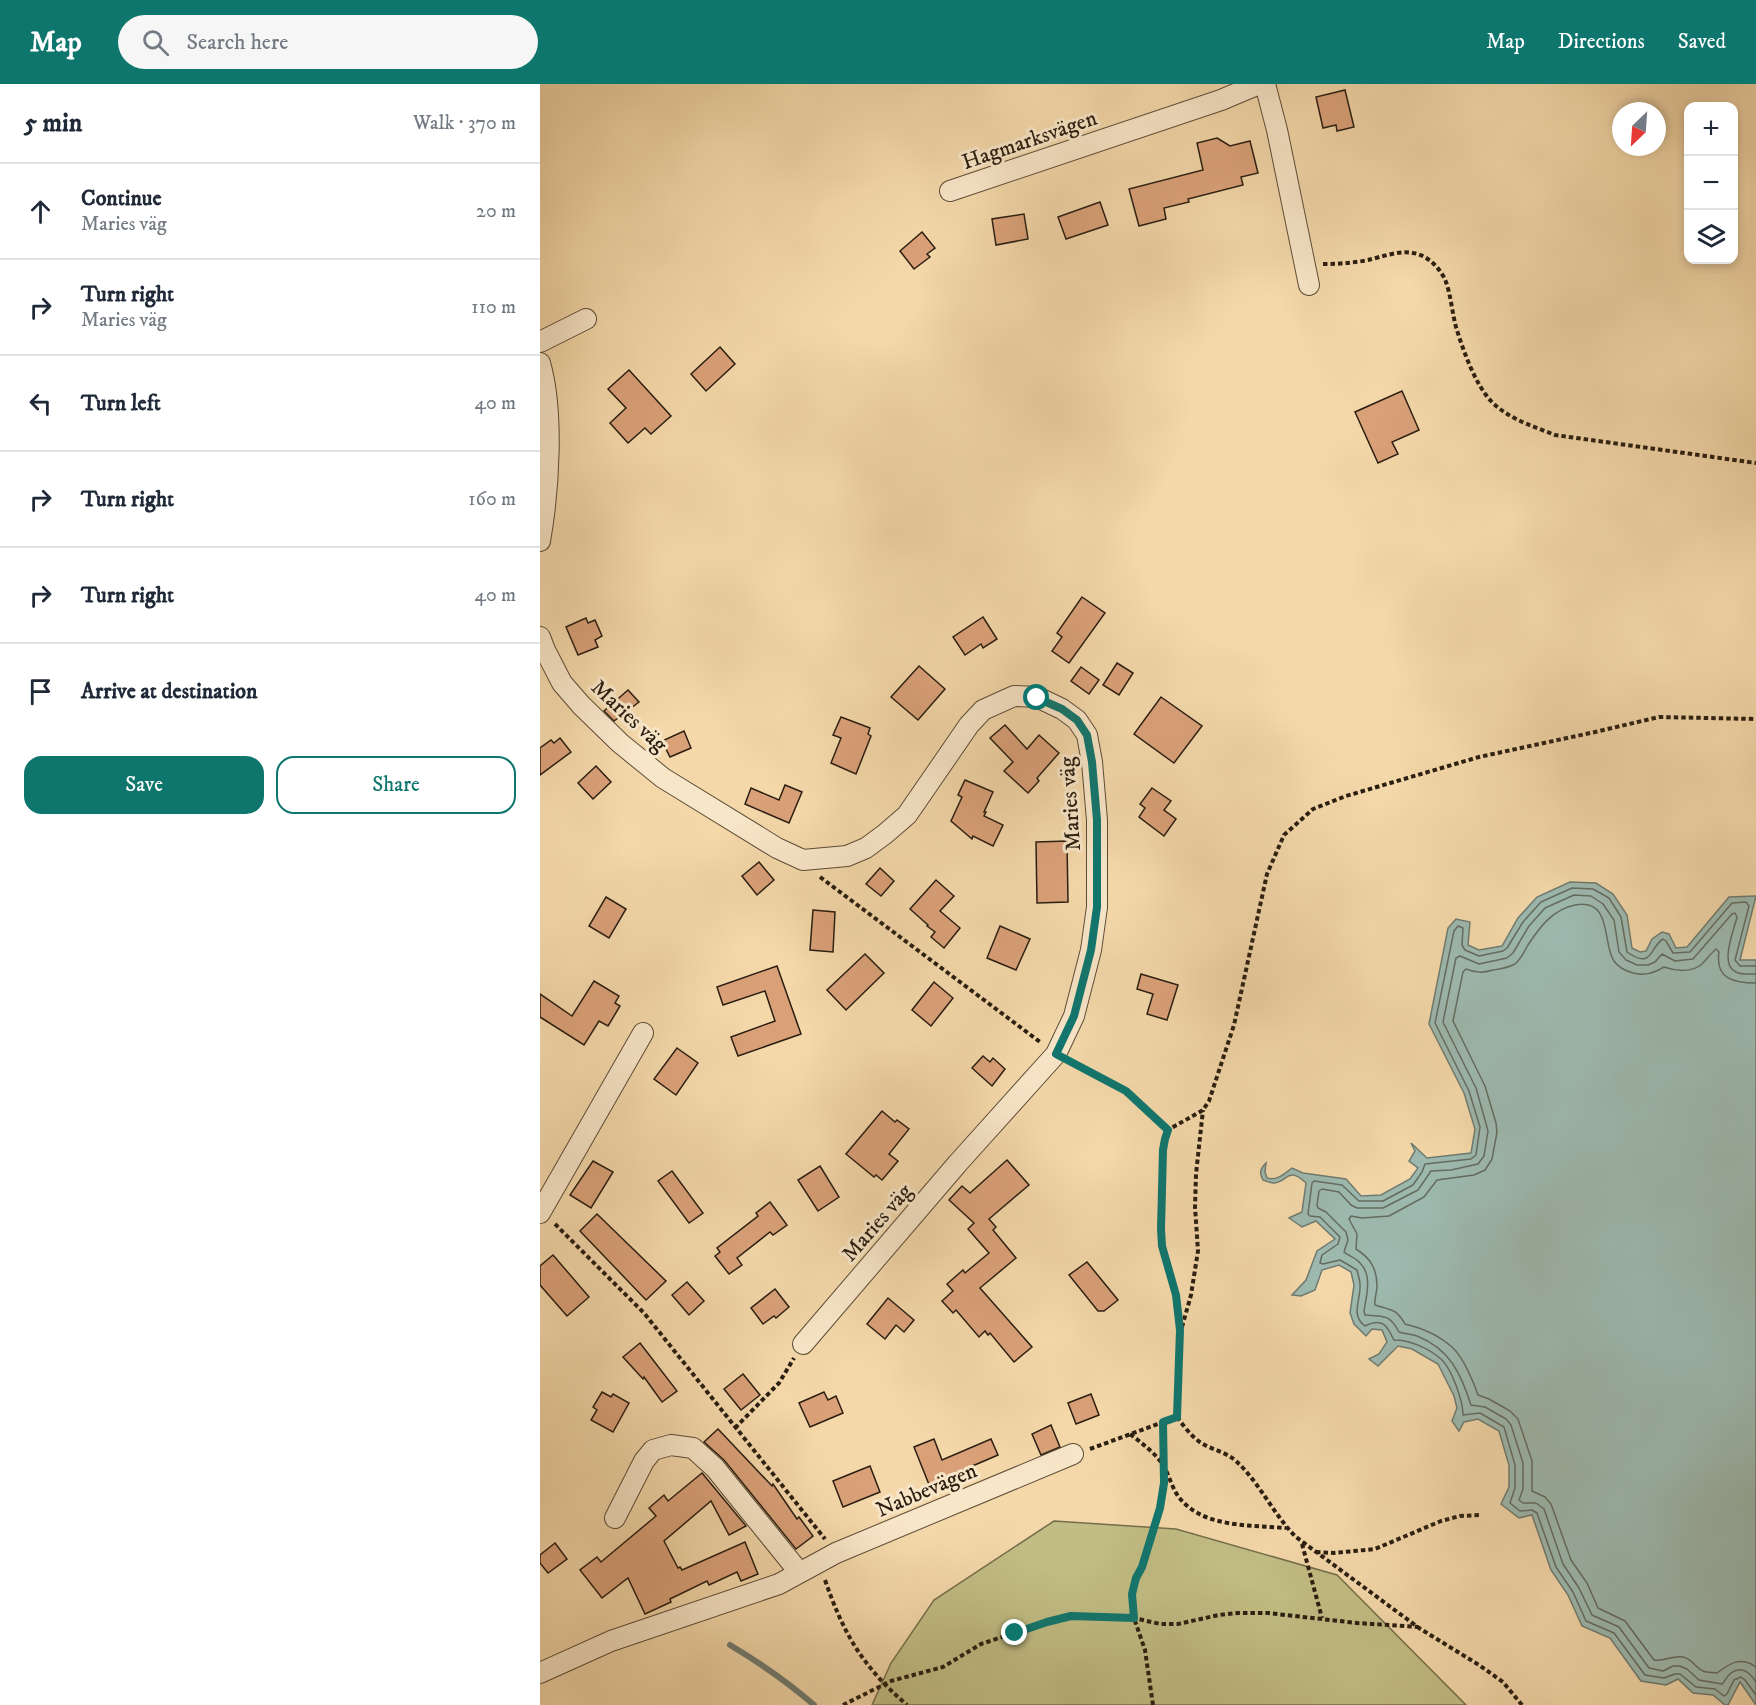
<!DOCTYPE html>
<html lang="en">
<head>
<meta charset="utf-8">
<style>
  body { margin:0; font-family:"IM FELL DW Pica",serif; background:#f6f6f7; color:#1f2937 }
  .controls { position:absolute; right:18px; top:18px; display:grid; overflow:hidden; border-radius:12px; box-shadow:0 3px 9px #0003 }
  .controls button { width:54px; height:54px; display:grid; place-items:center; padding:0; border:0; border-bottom:2px solid #e0e1e3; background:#fff; color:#1f2937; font:30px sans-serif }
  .compass { position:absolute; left:1072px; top:18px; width:54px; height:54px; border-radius:50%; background:#fff; box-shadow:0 3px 9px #0003; rotate:205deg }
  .stop { position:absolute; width:18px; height:18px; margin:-14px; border:4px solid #0f766e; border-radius:50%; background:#fff }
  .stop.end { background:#0f766e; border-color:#fff; box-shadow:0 2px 6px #0008 }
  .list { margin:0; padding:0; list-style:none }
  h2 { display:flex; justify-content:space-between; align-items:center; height:78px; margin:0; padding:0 24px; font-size:26px }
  h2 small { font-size:20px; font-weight:400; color:#747a83 }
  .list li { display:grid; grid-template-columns:39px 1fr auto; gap:18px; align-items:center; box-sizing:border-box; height:96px; padding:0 24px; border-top:2px solid #e0e1e3 }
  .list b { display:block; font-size:22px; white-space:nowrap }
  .list p { margin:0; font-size:20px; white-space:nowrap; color:#747a83 }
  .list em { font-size:20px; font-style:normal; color:#747a83 }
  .actions { display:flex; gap:12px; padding:18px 24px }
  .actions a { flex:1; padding:14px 0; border:2px solid #0f766e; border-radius:18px; text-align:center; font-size:21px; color:#0f766e }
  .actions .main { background:#0f766e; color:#fff }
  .icon { flex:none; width:33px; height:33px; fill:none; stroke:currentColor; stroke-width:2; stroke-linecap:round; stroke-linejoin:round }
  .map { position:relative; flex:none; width:1216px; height:1621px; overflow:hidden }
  header { display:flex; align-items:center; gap:36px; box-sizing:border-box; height:84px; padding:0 30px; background:#0f766e; color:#fff }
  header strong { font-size:28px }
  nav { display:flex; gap:33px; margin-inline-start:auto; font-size:21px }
  .search { width:420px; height:54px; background:#f6f6f7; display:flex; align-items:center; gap:15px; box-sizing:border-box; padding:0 21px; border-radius:33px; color:#747a83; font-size:22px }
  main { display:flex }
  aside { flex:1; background:#fff }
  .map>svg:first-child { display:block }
</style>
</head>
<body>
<header>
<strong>Map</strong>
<div class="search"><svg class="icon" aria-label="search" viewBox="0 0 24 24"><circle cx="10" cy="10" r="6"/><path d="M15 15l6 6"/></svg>Search here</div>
<nav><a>Map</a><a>Directions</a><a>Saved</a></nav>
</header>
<main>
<aside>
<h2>5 min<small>Walk · 370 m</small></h2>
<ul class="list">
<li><svg class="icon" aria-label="ahead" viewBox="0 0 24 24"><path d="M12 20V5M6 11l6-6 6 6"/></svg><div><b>Continue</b><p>Maries väg</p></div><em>20 m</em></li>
<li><svg class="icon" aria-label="right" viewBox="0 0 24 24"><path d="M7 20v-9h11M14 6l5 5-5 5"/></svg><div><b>Turn right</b><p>Maries väg</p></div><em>110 m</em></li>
<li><svg class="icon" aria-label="left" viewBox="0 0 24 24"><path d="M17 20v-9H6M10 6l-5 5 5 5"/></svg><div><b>Turn left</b></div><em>40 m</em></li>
<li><svg class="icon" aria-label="right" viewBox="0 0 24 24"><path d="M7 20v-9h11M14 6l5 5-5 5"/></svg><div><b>Turn right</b></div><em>160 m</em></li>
<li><svg class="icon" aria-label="right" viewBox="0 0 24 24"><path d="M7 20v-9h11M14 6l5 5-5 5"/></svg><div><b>Turn right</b></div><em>40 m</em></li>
<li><svg class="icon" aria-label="arrive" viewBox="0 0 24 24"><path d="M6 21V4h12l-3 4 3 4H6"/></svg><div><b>Arrive at destination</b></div></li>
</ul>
<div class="actions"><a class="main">Save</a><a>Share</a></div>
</aside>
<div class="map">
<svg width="1216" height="1621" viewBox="0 0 1216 1621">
  <rect width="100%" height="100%" fill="#f4d8aa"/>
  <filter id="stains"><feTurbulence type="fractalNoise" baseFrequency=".00333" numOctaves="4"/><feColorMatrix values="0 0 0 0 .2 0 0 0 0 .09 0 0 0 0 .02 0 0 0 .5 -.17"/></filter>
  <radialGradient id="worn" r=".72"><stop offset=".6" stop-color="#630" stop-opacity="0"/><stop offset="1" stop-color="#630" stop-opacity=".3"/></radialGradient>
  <path fill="#c1bd84" stroke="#766e4a" stroke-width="1.5" d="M514 1437 636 1445 797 1491 926 1621H332L351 1579 394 1516Z"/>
  <path fill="#9db9af" stroke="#6f7b70" stroke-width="1.5" d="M1030 798 1056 799 1073 810 1087 831 1092 864 1100 868 1106 867 1112 855 1122 848 1129 850 1136 864 1147 863 1189 813 1216 812 1200 876H1216V1621L1200 1598 1188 1621H1185L1173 1611 1153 1609 1138 1595 1126 1601 1101 1597 1070 1554 1042 1542 1028 1511 1011 1486 992 1431 979 1434 961 1420 969 1403V1381L959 1347 938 1335 924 1338 919 1347 912 1337 917 1324 914 1312 898 1280 872 1265 858 1262 838 1282 829 1275 839 1270 847 1258 842 1246 832 1245 826 1252 814 1240 810 1229 814 1201 811 1188 799 1181 782 1186 775 1206 761 1212 752 1211 766 1196 777 1167 795 1155 776 1137 762 1143 749 1134 762 1128 766 1099C747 1081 748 1099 733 1099 732 1099 725 1097 723 1096 719 1089 720 1085 726 1079L725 1088 727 1094C737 1097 744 1090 752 1084L763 1089 806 1095 821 1112 841 1111 870 1095 878 1084 869 1077 875 1067 871 1059 887 1074 931 1069 935 1045 924 1009 889 940 908 844 916 835 930 838 928 861 939 866 962 862 978 834 997 813Z"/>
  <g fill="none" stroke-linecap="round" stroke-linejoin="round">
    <g stroke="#646c60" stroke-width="1.5">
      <path d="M1216 882H1200L1195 876 1209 822 1206 818 1192 819 1150 868 1133 869 1126 857 1123 855C1109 864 1113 886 1087 868L1081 833 1069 814 1053 805 1032 804 1001 818 983 838 967 864 963 867 939 872 925 866 922 861 923 844 918 842 914 847 895 939 929 1007 940 1043 936 1071 931 1075 885 1080 882 1088 873 1101 843 1117H819L802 1101 774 1097 772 1099 768 1130 770 1132 780 1133 800 1153 798 1160 782 1171 780 1179 783 1180 800 1176 817 1186C818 1191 820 1196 820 1201 821 1216 810 1231 825 1242 843 1233 847 1242 854 1256 870 1256 888 1264 901 1275 912 1285 923 1317 923 1331L940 1329 964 1343 975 1381V1404L970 1419 980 1427 992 1426 997 1429 1016 1483 1033 1508 1046 1537 1074 1549 1105 1591 1124 1594 1135 1590H1140L1156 1603 1175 1605 1184 1612 1187 1610 1194 1596 1201 1593 1205 1596 1216 1611"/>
      <path d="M1216 890C1210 890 1202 891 1196 888 1179 881 1194 846 1197 833L1195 829 1192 830 1153 875 1135 877 1122 870 1115 878 1108 881H1097L1086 876 1079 868 1074 836 1063 820 1051 812 1034 811 1005 824 989 842 973 869 967 874 939 880 920 872 916 874 903 938 936 1004 948 1047 944 1072 938 1080 911 1086 891 1087 878 1106 843 1124H817L811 1121 799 1108 782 1105 779 1107 777 1121 778 1124 786 1128 806 1148 808 1156 804 1168C809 1172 816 1174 820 1179 833 1191 826 1213 824 1227L825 1231C844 1233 849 1229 859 1248 865 1250 872 1250 877 1252 910 1265 921 1290 931 1321L945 1323 966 1335 971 1341 983 1379V1405L979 1416 983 1419H996L1004 1425 1023 1480 1039 1504 1052 1531 1079 1543 1109 1584 1123 1587 1133 1582H1140L1147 1585 1159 1596 1182 1600C1185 1597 1187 1592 1191 1589 1202 1581 1210 1589 1216 1598"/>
      <path d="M1216 899C1194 899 1175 895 1179 868L1176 865C1171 869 1167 875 1162 880 1152 889 1135 887 1124 883 1114 889 1105 892 1093 889 1086 887 1078 883 1074 877 1062 860 1073 814 1035 821 1013 825 999 844 988 861 984 868 981 875 975 880 968 884 960 885 953 886 943 889 936 889 926 885L923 888 913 937 945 1002 956 1039 957 1048 952 1075 945 1086 934 1091 897 1096 884 1113 849 1132 822 1134 811 1132 809 1135 817 1150 816 1165C830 1174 837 1184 837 1202 837 1209 834 1215 835 1221 850 1226 856 1224 865 1240 882 1244 900 1252 913 1264 923 1273 934 1299 938 1311L949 1315 970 1327 978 1335 992 1377V1407L1005 1413 1011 1420 1031 1476 1047 1499 1058 1524 1085 1537 1114 1576C1124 1578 1132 1571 1143 1573 1152 1575 1155 1583 1163 1587 1167 1589 1173 1588 1177 1589 1190 1579 1201 1572 1216 1583"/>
    </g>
    <path stroke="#6f7b70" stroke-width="6" d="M190 1561C220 1579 248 1598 274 1621"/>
  </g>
  <g fill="#daa179" stroke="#2a1e11" stroke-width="1.5">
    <path d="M805 6 814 43 797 47 796 41 783 44 776 13Z"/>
    <path d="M677 54 690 62 710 57 718 89 701 93 703 101 648 115 649 118 624 124 626 135 599 142 589 105 663 86 657 59Z"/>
    <path d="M560 118 568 141 526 155 518 133Z"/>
    <path d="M484 130 488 155 456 161 452 135Z"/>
    <path d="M382 148 395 164 387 170 390 173 374 185 360 167Z"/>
    <path d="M180 263 195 280 166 307 151 290Z"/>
    <path d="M89 286 131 332 111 350 105 344 88 359 70 339 86 324 68 305Z"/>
    <path d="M862 307 879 346 852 358 858 370 838 379 815 328Z"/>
    <path d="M542 513 565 529 529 579 512 567 522 553 517 549Z"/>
    <path d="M443 533 457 555 443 564 441 560 425 571 413 553Z"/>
    <path d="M46 534 48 539 55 536 62 552 55 556 58 563 38 571 26 543Z"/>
    <path d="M577 579 593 589 579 611 563 601Z"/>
    <path d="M379 582 405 605 378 636 351 613Z"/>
    <path d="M541 583 559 596 549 610 531 597Z"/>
    <path d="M88 606 99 618 74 637 64 627Z"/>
    <path d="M621 613 662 642 634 679 594 650Z"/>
    <path d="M301 633 330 644 328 650 331 652 316 690 291 679 301 654 293 651Z"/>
    <path d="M465 641 487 665 499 651 519 669 497 694 499 697 488 709 464 687 473 678 450 654Z"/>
    <path d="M144 647 151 664 130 673 122 657Z"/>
    <path d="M20 654 31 668 0 691V664L11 656 14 659Z"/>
    <path d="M56 682 71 698 53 715 38 699Z"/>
    <path d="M425 696 453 708 444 728H446L444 732 463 741 453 762 433 752 432 755 411 737 422 713 418 711Z"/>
    <path d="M245 701 262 708 249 739 205 720 211 704 239 716Z"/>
    <path d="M612 704 631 717 624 726 636 735 624 752 599 733 605 724 600 720Z"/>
    <path d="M527 757 528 818 497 819 496 758Z"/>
    <path d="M219 778 234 796 217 811 202 792Z"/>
    <path d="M340 784 354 797 341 812 326 800Z"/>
    <path d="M396 796 414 812 400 827 420 844 404 864 391 853 395 848 387 842 388 841 370 825Z"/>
    <path d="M66 813 86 825 69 854 49 842Z"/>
    <path d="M273 826 295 828 293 868 270 866Z"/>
    <path d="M460 842 490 855 476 886 447 874Z"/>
    <path d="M325 870 344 889 306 926 287 906Z"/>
    <path d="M237 882 261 950 198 972 191 953 235 937 225 907 183 921 177 903Z"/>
    <path d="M601 890 638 901 627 936 607 930 613 910 597 905Z"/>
    <path d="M54 897 79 912 75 919 80 922 68 942 59 937 44 961 0 933V910L32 932Z"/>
    <path d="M394 898 413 914 391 942 372 926Z"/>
    <path d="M137 964 158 979 136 1011 114 995Z"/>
    <path d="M443 972 450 978 453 974 465 985 452 1002 432 984Z"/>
    <path d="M342 1027 355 1038 357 1036 369 1045 349 1070 358 1077 342 1096 336 1091 334 1093 306 1070Z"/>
    <path d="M467 1076 489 1101 449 1135 456 1143 453 1146 476 1174 440 1204 492 1263 474 1278 450 1249 448 1251 445 1247 439 1253 416 1226 413 1229 402 1217 413 1207 407 1200 423 1186 425 1189 449 1169 428 1145 434 1139 409 1116 422 1102 430 1109Z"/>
    <path d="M53 1077 73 1088 51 1124 30 1111Z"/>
    <path d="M280 1082 299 1113 278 1127 258 1096Z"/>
    <path d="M132 1087 163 1129 149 1139 118 1097Z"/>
    <path d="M230 1118 247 1141 233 1151 230 1148 197 1174 202 1181 189 1190 175 1172 180 1168 177 1164 218 1132 216 1129Z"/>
    <path d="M57 1130 126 1197 106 1216 40 1147Z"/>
    <path d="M13 1171 49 1213 27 1232 0 1201V1182Z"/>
    <path d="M547 1178 578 1216 564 1227H558L529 1191Z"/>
    <path d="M147 1198 164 1217 149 1231 132 1211Z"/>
    <path d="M235 1205 249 1223 236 1234 234 1232 223 1240 211 1224Z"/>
    <path d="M348 1214 374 1236 364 1248 356 1241 345 1255 327 1240Z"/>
    <path d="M100 1259 137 1307 122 1318 104 1293 103 1295 83 1273Z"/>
    <path d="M203 1290 220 1311 201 1326 184 1305Z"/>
    <path d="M62 1308 71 1313 73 1310 89 1319 73 1348 51 1336 57 1326 53 1323Z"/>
    <path d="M284 1308 288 1316 296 1312 303 1329 270 1343 259 1319Z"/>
    <path d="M551 1310 559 1331 536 1340 528 1319Z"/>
    <path d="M511 1341 520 1363 501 1371 492 1350Z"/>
    <path d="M178 1345 232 1402 233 1400 257 1435 259 1433 273 1452 256 1465 184 1376 164 1358Z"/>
    <path d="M394 1355 402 1376 451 1355 458 1371 409 1392 410 1395 390 1403 374 1363Z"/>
    <path d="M330 1382 340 1408 303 1423 293 1397Z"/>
    <path d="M162 1389 206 1442 189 1451 171 1417 124 1457 138 1484 140 1483 142 1486 205 1458 218 1490 201 1497 197 1488 169 1501 167 1497 130 1515 131 1518 105 1530 88 1494 62 1514 40 1486 57 1473 61 1478 116 1432 109 1424 124 1411 128 1417Z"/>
    <path d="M15 1459 27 1475 8 1489 0 1479V1471Z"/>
  </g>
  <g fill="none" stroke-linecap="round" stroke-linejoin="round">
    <g stroke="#5c4c37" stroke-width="22">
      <g id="minor">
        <path d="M725 0 737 46 769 201"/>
        <path d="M410 107 681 16 719 0"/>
        <path d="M0 258 46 235"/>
        <path d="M0 279C14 328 9 406 0 457"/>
        <path d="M0 553 5 566 22 599 41 621 80 659 123 694 237 764 263 776 307 772 326 764 345 750 367 731 429 641 443 626 474 612 497 613 522 625 537 636 547 651 552 678 557 736V823L551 866 534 932 516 970 418 1079 263 1260"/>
        <path d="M0 1129 103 949"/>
        <path d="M75 1434 104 1377 113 1366 131 1361 153 1364 175 1384 259 1488"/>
        <path d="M0 1589 71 1557 239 1500 296 1469 533 1370"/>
      </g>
    </g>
    <g stroke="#2a1e11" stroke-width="4" stroke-dasharray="4.5 3" stroke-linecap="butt">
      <path d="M783 180C798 180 813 179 828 176 841 173 860 166 873 169 888 171 901 185 906 198 911 212 912 228 916 243 923 266 935 300 951 317 968 335 993 342 1015 351L1216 379"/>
      <path d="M280 793 500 958"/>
      <path d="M531 978 586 1007 628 1046"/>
      <path d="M15 1140 104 1229 285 1455"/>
      <path d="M642 1243 651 1211 658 1167 655 1123 656 1090 663 1026"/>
      <path d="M195 1344 239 1299 254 1274"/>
      <path d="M590 1350C603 1360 615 1369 624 1382 629 1392 632 1403 638 1412 661 1444 710 1441 746 1444"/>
      <path d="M550 1365 637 1333"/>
      <path d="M762 1460 782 1534"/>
      <path d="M776 1468 794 1469 835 1465 901 1437 920 1432 939 1431"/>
      <path d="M285 1496C304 1551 323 1583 367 1621"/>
      <path d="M303 1621 351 1597 403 1583 441 1560 507 1538 531 1532H550L594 1534 620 1540H638L679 1531 698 1529H728L817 1539 878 1543"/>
      <path d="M613 1621 605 1566 594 1534 592 1510 595 1494 602 1483 620 1424 624 1399 623 1338"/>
      <path d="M982 1621 963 1598 939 1581 879 1544 756 1453C733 1430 720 1399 696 1377 686 1368 673 1366 663 1360 652 1354 644 1342 637 1333L640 1246 636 1211 622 1162 621 1145 625 1055 628 1046 663 1026 669 1017 694 941 727 790 744 751 773 725 806 712 939 673 1055 648 1119 633 1216 635"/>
    </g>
    <use href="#minor" stroke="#f8e6c8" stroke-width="20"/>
  </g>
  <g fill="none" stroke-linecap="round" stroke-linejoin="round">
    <path stroke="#0f766e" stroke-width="8" d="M475 1549 507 1538 531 1532 594 1534 592 1510 596 1494 602 1483 620 1424 624 1399 623 1338 637 1333 640 1246 636 1211 622 1162 621 1145 623 1066 625 1055 628 1046 586 1007 516 970 534 932 551 866 557 823V736L552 678 547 651 537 636 522 625 497 614"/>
  </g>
  <g text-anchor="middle" stroke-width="6" stroke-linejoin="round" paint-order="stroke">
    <g font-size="22" fill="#2a1e11" stroke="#f8e6c8">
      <text transform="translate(489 55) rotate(-19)" y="8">Hagmarksvägen</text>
      <text transform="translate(90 631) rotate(43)" y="8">Maries väg</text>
      <text transform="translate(529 720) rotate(-94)" y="8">Maries väg</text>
      <text transform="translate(336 1138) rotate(-49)" y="8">Maries väg</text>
      <text transform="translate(386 1405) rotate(-23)" y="8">Nabbevägen</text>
    </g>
  </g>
  <rect width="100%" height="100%" filter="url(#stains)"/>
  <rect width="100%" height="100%" fill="url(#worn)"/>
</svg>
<div class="controls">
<button>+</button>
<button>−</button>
<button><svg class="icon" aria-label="layers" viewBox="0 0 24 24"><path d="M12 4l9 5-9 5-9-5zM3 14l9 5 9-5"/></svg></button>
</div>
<svg class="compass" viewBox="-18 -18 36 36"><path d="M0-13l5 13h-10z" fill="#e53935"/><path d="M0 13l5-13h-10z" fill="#747a83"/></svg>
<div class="stop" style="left:497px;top:614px"></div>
<div class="stop end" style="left:475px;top:1549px"></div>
</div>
</main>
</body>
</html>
